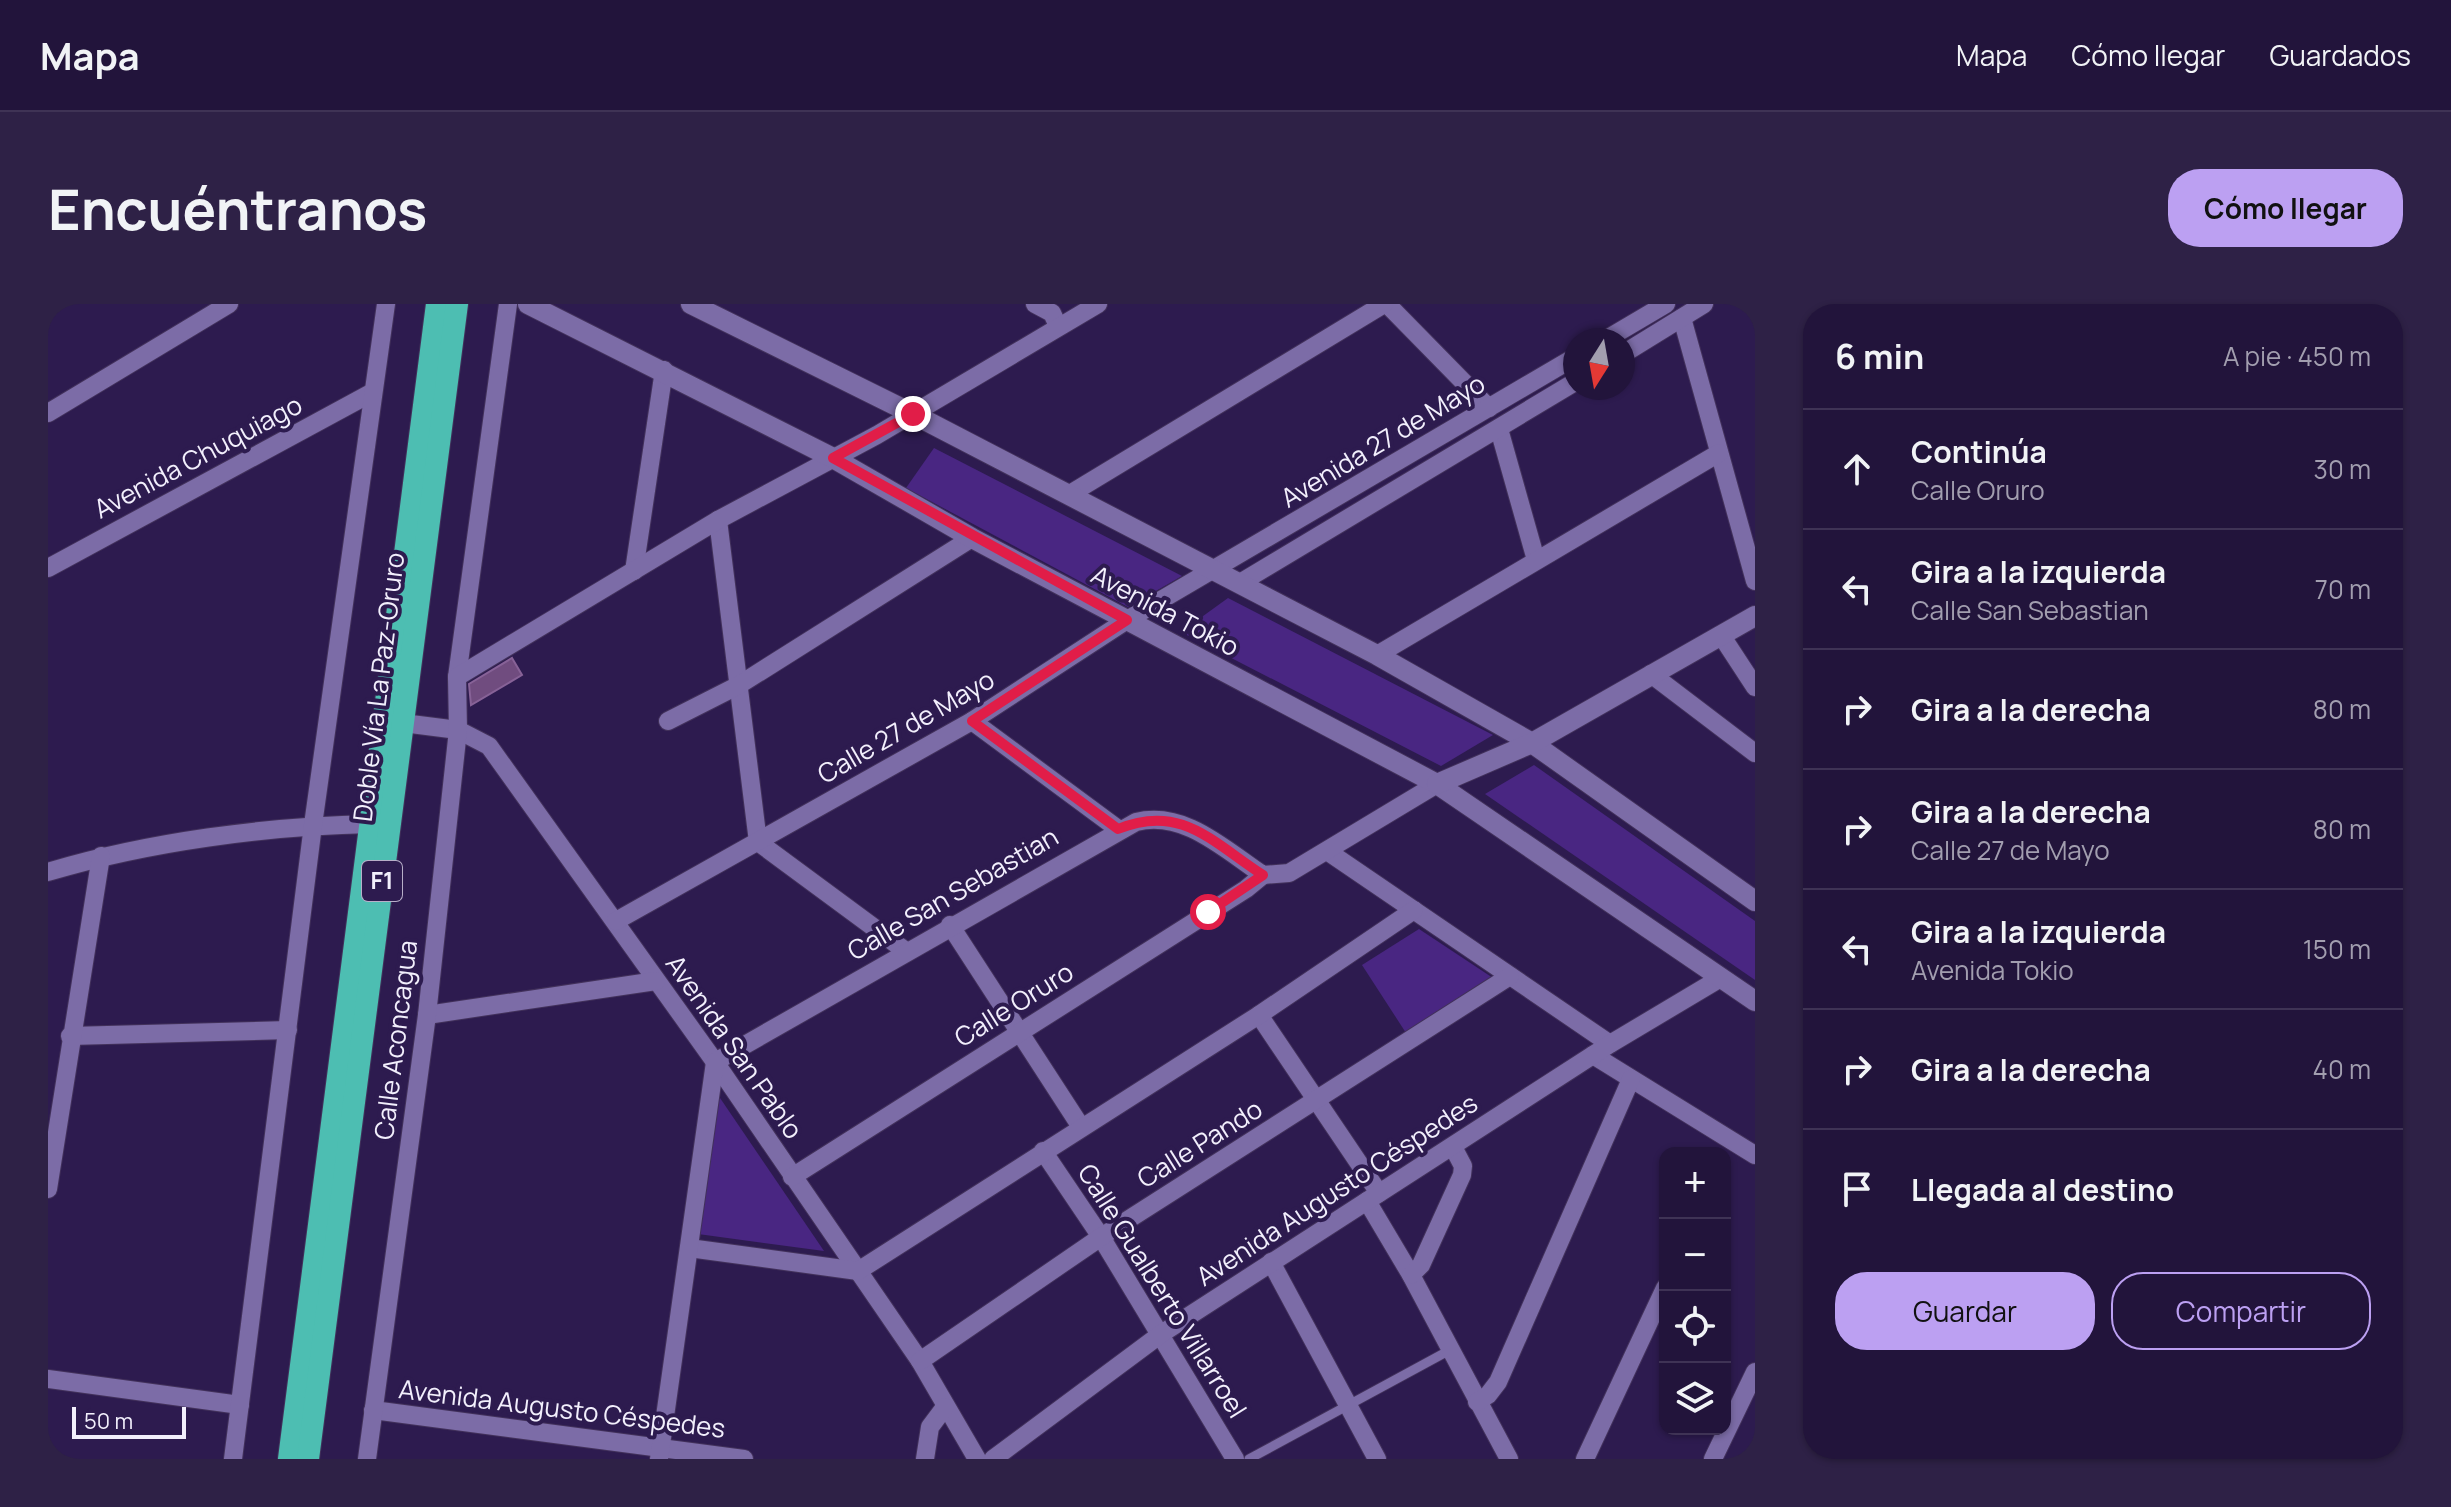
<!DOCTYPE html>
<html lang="es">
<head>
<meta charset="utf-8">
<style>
  body { margin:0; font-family:Manrope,sans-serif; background:#2e2146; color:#f1f3f6 }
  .controls { position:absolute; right:24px; bottom:24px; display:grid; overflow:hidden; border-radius:16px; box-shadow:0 2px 6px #0004 }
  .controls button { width:72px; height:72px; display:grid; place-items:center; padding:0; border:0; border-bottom:2px solid #3f3355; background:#22143b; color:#f1f3f6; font:40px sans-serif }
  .compass { position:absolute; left:1515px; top:24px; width:72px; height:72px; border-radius:50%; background:#22143b; box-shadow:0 2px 6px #0004; rotate:191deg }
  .scale { position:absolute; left:24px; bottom:20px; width:114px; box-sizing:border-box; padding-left:8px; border:4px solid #f2effc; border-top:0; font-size:22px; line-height:28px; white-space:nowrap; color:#f2effc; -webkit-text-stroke:6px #2d1b4f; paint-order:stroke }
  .stop { position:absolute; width:24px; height:24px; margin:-18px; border:6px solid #e11d48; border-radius:50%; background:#fff }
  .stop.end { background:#e11d48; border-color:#fff; box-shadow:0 2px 8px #0008 }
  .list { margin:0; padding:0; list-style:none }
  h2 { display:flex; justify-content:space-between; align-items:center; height:104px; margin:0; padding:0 32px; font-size:34px }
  h2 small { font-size:26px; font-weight:400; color:#a29eaf }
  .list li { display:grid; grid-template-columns:52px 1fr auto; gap:24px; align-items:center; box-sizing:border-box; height:120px; padding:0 32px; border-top:2px solid #3f3355 }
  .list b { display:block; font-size:30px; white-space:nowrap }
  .list p { margin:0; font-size:26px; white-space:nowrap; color:#a29eaf }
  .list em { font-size:26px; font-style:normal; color:#a29eaf }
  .actions { display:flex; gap:16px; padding:24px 32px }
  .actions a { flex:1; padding:18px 0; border:2px solid #bca0f2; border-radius:32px; text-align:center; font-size:28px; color:#bca0f2 }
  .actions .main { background:#bca0f2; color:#111 }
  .icon { flex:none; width:44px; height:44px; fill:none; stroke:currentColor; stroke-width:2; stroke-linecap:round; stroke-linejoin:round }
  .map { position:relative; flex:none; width:1707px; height:1155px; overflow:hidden; border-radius:32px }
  header { display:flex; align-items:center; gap:48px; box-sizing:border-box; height:112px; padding:0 40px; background:#22143b; border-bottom:2px solid #3f3355 }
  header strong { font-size:38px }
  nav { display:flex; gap:44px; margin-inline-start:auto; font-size:28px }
  .intro { display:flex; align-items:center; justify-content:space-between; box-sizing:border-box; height:192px; padding:0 48px }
  h1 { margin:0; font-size:56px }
  .button { padding:20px 36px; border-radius:32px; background:#bca0f2; color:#111; font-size:28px; font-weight:700 }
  main { display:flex; gap:48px; padding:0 48px }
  aside { flex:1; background:#22143b; border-radius:32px; box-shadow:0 2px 6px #0004 }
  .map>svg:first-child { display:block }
</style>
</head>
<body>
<header>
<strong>Mapa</strong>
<nav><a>Mapa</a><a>Cómo llegar</a><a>Guardados</a></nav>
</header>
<div class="intro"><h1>Encuéntranos</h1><a class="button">Cómo llegar</a></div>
<main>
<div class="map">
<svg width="1707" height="1155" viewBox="0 0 1707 1155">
  <rect width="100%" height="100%" fill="#2d1b4f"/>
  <g fill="#492682">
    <path d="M886 144 1134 272 1080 303 858 184Z"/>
    <path d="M1180 294 1445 431 1393 462 1133 328Z"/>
    <path d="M1486 461 1707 617V676L1437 490Z"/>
    <path d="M1371 625 1445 674 1360 732 1314 661Z"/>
    <path d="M670 791 776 947 650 930Z"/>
  </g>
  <path fill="#704c7f" stroke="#876297" stroke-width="2" d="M464 354 474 371 423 401 421 380Z"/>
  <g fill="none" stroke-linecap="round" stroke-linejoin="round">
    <g stroke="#42315b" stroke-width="11">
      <path id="service" d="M1201 1155 1402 1046"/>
    </g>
    <g stroke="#42315b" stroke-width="20">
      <g id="minor">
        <path d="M987 0 1004 9 1010 22"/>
        <path d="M1339 0 1441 104"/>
        <path d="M1634 14 1707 277"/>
        <path d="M1557 36 1618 0"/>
        <path d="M1575 50 1656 0"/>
        <path d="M0 109 181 0"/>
        <path d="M1451 125 1488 256"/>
        <path d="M1022 190 1336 0"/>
        <path d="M670 216 710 538 859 648"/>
        <path d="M0 264 325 88"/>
        <path d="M586 267 616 66"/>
        <path d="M1192 279 1527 78"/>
        <path d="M1673 331 1707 383"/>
        <path d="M1329 351 1671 149"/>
        <path d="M1603 370 1707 449"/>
        <path d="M409 373 460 0"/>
        <path d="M620 417 691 381 924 234"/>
        <path d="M924 417 1070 525"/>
        <path d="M355 419 410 426 441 442 667 758 872 1057 929 1155"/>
        <path d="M1279 547 1562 740"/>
        <path d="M0 568C99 538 220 522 323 520"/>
        <path d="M568 617 924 417 1079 316 1527 53"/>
        <path d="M902 621 1033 823"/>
        <path d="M379 711 608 677"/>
        <path d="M1211 711 1331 889"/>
        <path d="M22 732 240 726"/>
        <path d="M1545 751 1707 851"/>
        <path d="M995 847 1053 933 1187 1155"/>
        <path d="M744 873 1198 585 1215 571"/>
        <path d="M0 885 53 552"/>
        <path d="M1319 897 1363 971 1461 1155"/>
        <path d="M641 944 810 967 1211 711 1366 606"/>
        <path d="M1223 958 1329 1155"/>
        <path d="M1363 971 1373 961 1414 871 1415 862 1405 843"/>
        <path d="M872 1057 1053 933 1462 672"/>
        <path d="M0 1075 192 1101"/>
        <path d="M1429 1098 1440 1091 1450 1078 1583 775"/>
        <path d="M325 1106 696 1155"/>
        <path d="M185 1155 265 521 338 0"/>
        <path d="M319 1155 379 711 410 426 409 373 670 216 829 131 1050 0"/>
        <path d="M611 1155 667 758 1088 518C1136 506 1176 545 1215 571L1241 569 1389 480"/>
        <path d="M877 1155 882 1123 897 1103"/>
        <path d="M945 1155 1113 1030 1562 740 1671 675"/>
        <path d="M1537 1155 1617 984"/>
        <path d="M1665 1155 1707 1068"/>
      </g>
    </g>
    <g stroke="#42315b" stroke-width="22">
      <g id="tertiary">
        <path d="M480 0 785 154 924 234 1389 480 1707 697"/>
        <path d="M643 0 865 110 1329 351 1484 439 1707 597"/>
        <path d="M1389 480 1484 439 1707 312"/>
      </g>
    </g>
    <g stroke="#42315b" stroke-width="24">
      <g id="trunk">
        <path d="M241 1155 389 0"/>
        <path d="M260 1155 409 0"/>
      </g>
    </g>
    <use href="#service" stroke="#7c6ca7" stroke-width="9"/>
    <use href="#minor" stroke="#7c6ca7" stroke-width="18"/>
    <use href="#tertiary" stroke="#7c6ca7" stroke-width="20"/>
    <use href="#trunk" stroke="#4dbeb2" stroke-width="22"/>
  </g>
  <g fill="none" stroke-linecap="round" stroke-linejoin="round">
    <path stroke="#e11d48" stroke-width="10" d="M865 110 785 154 1079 316 924 417 1070 525C1133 499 1164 538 1215 571L1160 608"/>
  </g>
  <g text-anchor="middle" stroke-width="8" stroke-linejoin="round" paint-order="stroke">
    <rect fill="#2d1b4f" stroke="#b7afc8" stroke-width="2" x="314" y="557" width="40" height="40" rx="6"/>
    <g font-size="24" font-weight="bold" fill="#f2effc">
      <text x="334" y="585">F1</text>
    </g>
    <g font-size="26" fill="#f2effc" stroke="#2d1b4f">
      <text transform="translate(1335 137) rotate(-31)" y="9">Avenida 27 de Mayo</text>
      <text transform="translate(150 153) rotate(-28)" y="9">Avenida Chuquiago</text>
      <text transform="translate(1117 307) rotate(28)" y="9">Avenida Tokio</text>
      <text transform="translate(331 383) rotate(-83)" y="9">Doble Vía La Paz-Oruro</text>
      <text transform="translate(858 423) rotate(-30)" y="9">Calle 27 de Mayo</text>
      <text transform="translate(905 590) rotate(-30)" y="9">Calle San Sebastian</text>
      <text transform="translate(966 701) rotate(-32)" y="9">Calle Oruro</text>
      <text transform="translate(348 736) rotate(-83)" y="9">Calle Aconcagua</text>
      <text transform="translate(686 743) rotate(55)" y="9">Avenida San Pablo</text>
      <text transform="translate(1152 840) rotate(-32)" y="9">Calle Pando</text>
      <text transform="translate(1289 886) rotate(-33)" y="9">Avenida Augusto Céspedes</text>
      <text transform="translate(1114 987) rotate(58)" y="9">Calle Gualberto Villarroel</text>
      <text transform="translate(514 1105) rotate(7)" y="9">Avenida Augusto Céspedes</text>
    </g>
  </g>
</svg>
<div class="controls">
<button>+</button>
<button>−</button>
<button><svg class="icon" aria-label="locate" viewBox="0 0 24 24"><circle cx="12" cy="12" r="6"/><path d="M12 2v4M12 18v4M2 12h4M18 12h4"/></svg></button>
<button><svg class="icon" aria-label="layers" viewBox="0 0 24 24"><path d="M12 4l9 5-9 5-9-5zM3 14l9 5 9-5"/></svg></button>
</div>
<svg class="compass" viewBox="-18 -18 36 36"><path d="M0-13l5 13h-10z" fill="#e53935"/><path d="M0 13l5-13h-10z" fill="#a29eaf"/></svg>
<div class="scale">50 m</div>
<div class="stop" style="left:1160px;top:608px"></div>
<div class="stop end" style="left:865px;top:110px"></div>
</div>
<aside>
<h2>6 min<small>A pie · 450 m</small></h2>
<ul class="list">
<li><svg class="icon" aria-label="ahead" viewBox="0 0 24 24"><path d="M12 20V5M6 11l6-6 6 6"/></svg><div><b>Continúa</b><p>Calle Oruro</p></div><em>30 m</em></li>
<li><svg class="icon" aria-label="left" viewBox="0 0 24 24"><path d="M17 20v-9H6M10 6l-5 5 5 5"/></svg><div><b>Gira a la izquierda</b><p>Calle San Sebastian</p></div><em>70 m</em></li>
<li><svg class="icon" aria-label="right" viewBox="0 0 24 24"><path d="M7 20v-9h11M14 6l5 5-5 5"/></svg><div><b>Gira a la derecha</b></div><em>80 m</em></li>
<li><svg class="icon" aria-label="right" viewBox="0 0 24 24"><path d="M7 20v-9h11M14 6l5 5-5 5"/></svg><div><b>Gira a la derecha</b><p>Calle 27 de Mayo</p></div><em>80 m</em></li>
<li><svg class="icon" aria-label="left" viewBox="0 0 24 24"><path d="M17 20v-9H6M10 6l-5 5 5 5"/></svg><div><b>Gira a la izquierda</b><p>Avenida Tokio</p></div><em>150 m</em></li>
<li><svg class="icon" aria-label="right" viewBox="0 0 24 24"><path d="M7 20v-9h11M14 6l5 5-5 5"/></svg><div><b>Gira a la derecha</b></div><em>40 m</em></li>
<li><svg class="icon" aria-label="arrive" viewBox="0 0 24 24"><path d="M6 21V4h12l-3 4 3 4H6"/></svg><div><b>Llegada al destino</b></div></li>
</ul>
<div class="actions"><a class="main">Guardar</a><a>Compartir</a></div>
</aside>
</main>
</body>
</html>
